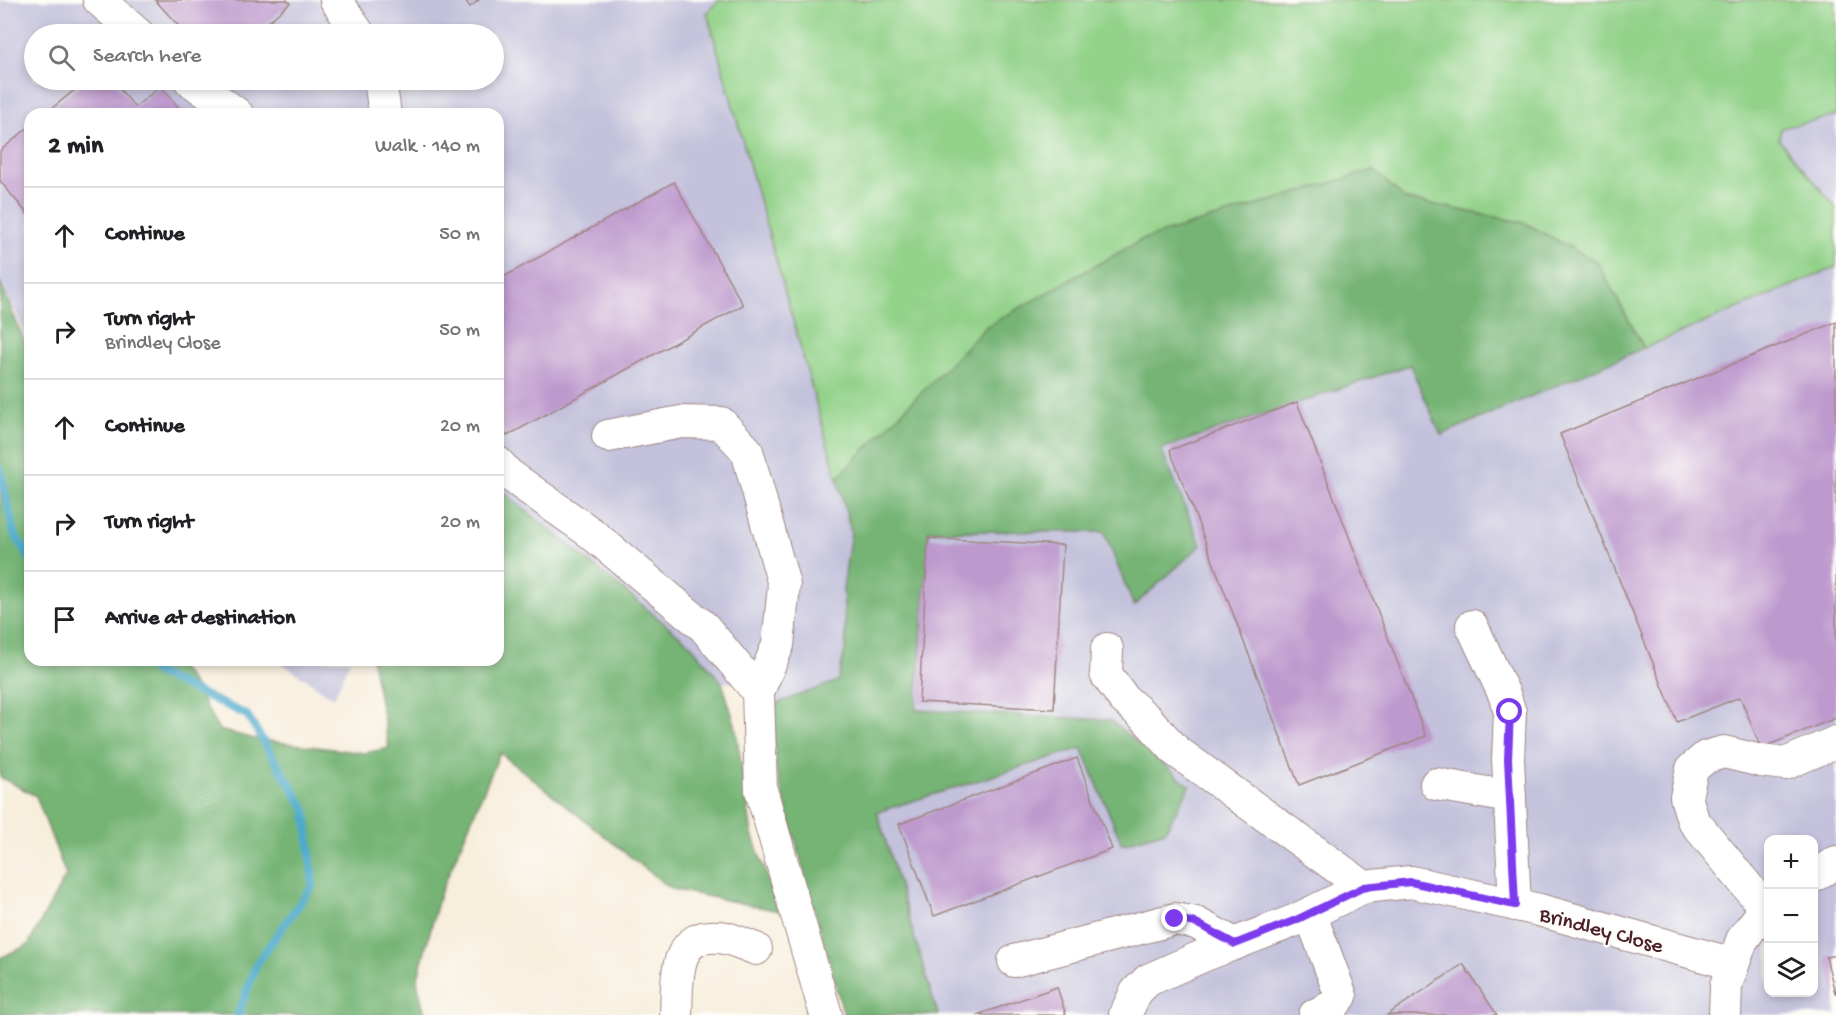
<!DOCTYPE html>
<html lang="en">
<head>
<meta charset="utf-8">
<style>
  body { margin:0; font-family:"Gochi Hand",sans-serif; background:#f2f2f2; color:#202124 }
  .controls { position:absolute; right:18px; bottom:18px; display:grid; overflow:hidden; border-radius:12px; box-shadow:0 3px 9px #0003 }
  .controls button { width:54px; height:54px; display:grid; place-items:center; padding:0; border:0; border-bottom:2px solid #e0e0e0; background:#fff; color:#202124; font:30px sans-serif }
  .stop { position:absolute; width:18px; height:18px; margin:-14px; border:4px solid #7c3aed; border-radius:50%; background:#fff }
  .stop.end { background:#7c3aed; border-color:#fff; box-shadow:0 2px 6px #0008 }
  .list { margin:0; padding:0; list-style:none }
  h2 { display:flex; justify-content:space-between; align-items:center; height:78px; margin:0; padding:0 24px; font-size:26px }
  h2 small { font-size:20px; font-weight:400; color:#757577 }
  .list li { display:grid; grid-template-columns:39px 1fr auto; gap:18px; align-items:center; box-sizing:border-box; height:96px; padding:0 24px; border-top:2px solid #e0e0e0 }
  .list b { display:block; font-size:22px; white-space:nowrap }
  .list p { margin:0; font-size:20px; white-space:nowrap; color:#757577 }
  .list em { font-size:20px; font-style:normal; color:#757577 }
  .icon { flex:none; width:33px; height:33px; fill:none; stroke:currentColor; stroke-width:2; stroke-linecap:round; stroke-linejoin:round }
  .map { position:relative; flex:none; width:1836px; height:1015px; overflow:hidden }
  .search { position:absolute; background:#fff; box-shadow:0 3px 9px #0003; left:24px; top:24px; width:480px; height:66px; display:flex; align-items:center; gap:15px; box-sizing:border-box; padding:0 21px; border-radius:33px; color:#757577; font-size:22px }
  .panel { position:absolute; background:#fff; box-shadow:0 3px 9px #0003; left:24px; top:108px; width:480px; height:558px; border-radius:18px }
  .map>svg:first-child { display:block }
</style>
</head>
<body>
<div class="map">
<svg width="1836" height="1015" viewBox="0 0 1836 1015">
  <rect width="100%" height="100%" fill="#fdfcf7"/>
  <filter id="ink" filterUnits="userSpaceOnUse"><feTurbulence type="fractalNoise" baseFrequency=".0167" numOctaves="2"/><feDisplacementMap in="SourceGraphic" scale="12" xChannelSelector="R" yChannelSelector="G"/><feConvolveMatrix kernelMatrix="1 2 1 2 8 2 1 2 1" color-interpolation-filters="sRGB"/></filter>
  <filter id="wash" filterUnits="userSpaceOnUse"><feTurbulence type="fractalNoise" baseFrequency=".008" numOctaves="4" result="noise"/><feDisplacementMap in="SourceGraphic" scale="24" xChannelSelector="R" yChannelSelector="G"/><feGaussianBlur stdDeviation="1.35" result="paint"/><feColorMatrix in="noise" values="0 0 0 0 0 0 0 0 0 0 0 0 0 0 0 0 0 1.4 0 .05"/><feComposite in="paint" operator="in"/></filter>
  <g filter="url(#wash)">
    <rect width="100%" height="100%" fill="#f7eedc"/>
    <g fill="#c3c1db" fill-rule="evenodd">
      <path d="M0 0H719L707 13 837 478 1161 449 1411 365 1441 435 1836 267V1015H844L776 771 771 685 722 682 690 644 498 488V114H30V344L0 281ZM34 34H494V80H34ZM1768 840H1814V992H1768Z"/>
      <path d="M1836 116V209L1834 204 1779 140 1781 128Z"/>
      <path d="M277 660H350L334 698Z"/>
    </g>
    <path fill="#92d289" stroke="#6e785a" stroke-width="1.5" d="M719 0H1836V116L1781 128 1779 140 1834 205 1836 209V267L1644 348 1597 262 1525 223 1405 199 987 326 837 478 707 13Z"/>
    <g fill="#75b475" stroke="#606a50" stroke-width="1.5">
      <path d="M1374 170 1405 199 1525 223 1597 262 1644 348 1441 435 1410 365 1161 449 1201 545 1134 606 1104 532 929 531 916 710 1110 720 1190 786 1165 831 1122 844 1082 748 877 812 938 1015H844L776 771 772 705 838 681 846 646 843 589 851 532 837 478 987 326 1143 239Z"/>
      <path d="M0 282 30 355V660H175L195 687 219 730 255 739 364 753 389 748 372 660H498V488L690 644 722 682 735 724 752 834 779 911 671 889 500 753 440 894 417 981 425 1015H0V958L28 945 66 875 36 796 0 777Z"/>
    </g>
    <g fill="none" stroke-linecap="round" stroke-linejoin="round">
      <g stroke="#4eaacc" stroke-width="8">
        <path d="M0 469 14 533 30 559"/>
        <path d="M142 660 156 673 247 715 306 810 313 885 257 963 238 1015"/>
      </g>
    </g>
    <g id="blocks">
      <g fill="#be99cd">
        <path d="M155 0H287L290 3 254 34H186Z"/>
        <path d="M465 0H479L470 7Z"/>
        <path d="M87 80H112L135 107 161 86 184 114H45Z"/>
        <path d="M30 126V217L0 181V151Z"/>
        <path d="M674 182 743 305 507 436 498 420V280Z"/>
        <path d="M1836 322V718L1761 748 1740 697 1677 722 1560 434Z"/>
        <path d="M1297 402 1426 736 1299 785 1170 450Z"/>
        <path d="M928 538 1063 545 1054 709 919 702Z"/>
        <path d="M1077 758 1112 849 934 916 899 824Z"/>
        <path d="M1836 955V993H1835L1826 957Z"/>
        <path d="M1463 964 1497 1015H1387Z"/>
        <path d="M1057 987 1066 1015H977Z"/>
      </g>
    </g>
  </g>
  <g filter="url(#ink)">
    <use href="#blocks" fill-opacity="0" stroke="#a08684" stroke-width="1.5"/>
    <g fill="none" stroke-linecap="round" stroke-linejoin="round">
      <g stroke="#a08684" stroke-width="34">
        <g id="minor">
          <path d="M99 0 138 34"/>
          <path d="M336 0 359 34"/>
          <path d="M190 80 237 114"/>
          <path d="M380 80 385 114"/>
          <path d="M608 436 681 422 721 423 747 451 784 585 778 645 758 692 761 790 826 1015"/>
          <path d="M498 463 508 474 591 533 704 627 758 692"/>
          <path d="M1472 626 1504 694 1510 712 1508 759 1515 905"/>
          <path d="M1107 649 1106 674 1124 699 1147 719 1176 751 1364 887 1411 882 1539 910 1733 964"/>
          <path d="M1436 784 1510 797"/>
          <path d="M1814 876 1836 862"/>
          <path d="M1766 909 1693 820 1686 797 1692 769 1706 757 1724 752 1761 761 1785 764 1836 742"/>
          <path d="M1310 913 1341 996 1333 1006 1315 1015"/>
          <path d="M1014 961 1175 919 1196 923 1235 944"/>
          <path d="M676 1015C678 983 671 932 720 937 731 938 745 945 756 949"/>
          <path d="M1125 1015 1136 992 1148 980 1205 955 1296 920 1364 887"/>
          <path d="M1725 1015 1726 985 1742 940 1768 905"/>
        </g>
      </g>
      <use href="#minor" stroke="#fff" stroke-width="32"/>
    </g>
  </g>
  <g fill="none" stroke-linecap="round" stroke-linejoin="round" filter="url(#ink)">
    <path stroke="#7c3aed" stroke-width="8" d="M1175 919 1196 923 1235 944 1296 920 1364 887 1411 882 1515 905 1508 759 1510 712"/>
  </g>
  <g text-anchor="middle" stroke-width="5" stroke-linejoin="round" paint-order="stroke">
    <g font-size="22" fill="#4a1f2b" stroke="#fdfcf7">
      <text transform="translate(1602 928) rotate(15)" y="8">Brindley Close</text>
    </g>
  </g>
</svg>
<div class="controls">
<button>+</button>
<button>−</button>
<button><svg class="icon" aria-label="layers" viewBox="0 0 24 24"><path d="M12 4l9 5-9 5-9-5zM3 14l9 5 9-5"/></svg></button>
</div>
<div class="stop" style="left:1510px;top:712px"></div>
<div class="stop end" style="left:1175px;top:919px"></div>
<div class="search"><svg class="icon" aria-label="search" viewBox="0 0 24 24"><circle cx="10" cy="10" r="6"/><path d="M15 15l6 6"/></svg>Search here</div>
<section class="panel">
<h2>2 min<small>Walk · 140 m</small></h2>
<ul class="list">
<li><svg class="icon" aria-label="ahead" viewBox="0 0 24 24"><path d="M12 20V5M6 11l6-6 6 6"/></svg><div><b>Continue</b></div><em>50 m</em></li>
<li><svg class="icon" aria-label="right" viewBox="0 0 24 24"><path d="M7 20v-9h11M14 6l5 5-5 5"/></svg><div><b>Turn right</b><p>Brindley Close</p></div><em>50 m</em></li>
<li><svg class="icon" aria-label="ahead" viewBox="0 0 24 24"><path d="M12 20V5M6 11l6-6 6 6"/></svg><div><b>Continue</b></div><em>20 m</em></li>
<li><svg class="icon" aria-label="right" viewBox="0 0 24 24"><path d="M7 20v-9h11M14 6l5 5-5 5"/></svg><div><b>Turn right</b></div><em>20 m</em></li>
<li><svg class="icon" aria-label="arrive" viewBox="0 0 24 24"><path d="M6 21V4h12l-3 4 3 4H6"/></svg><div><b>Arrive at destination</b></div></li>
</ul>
</section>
</div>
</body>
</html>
